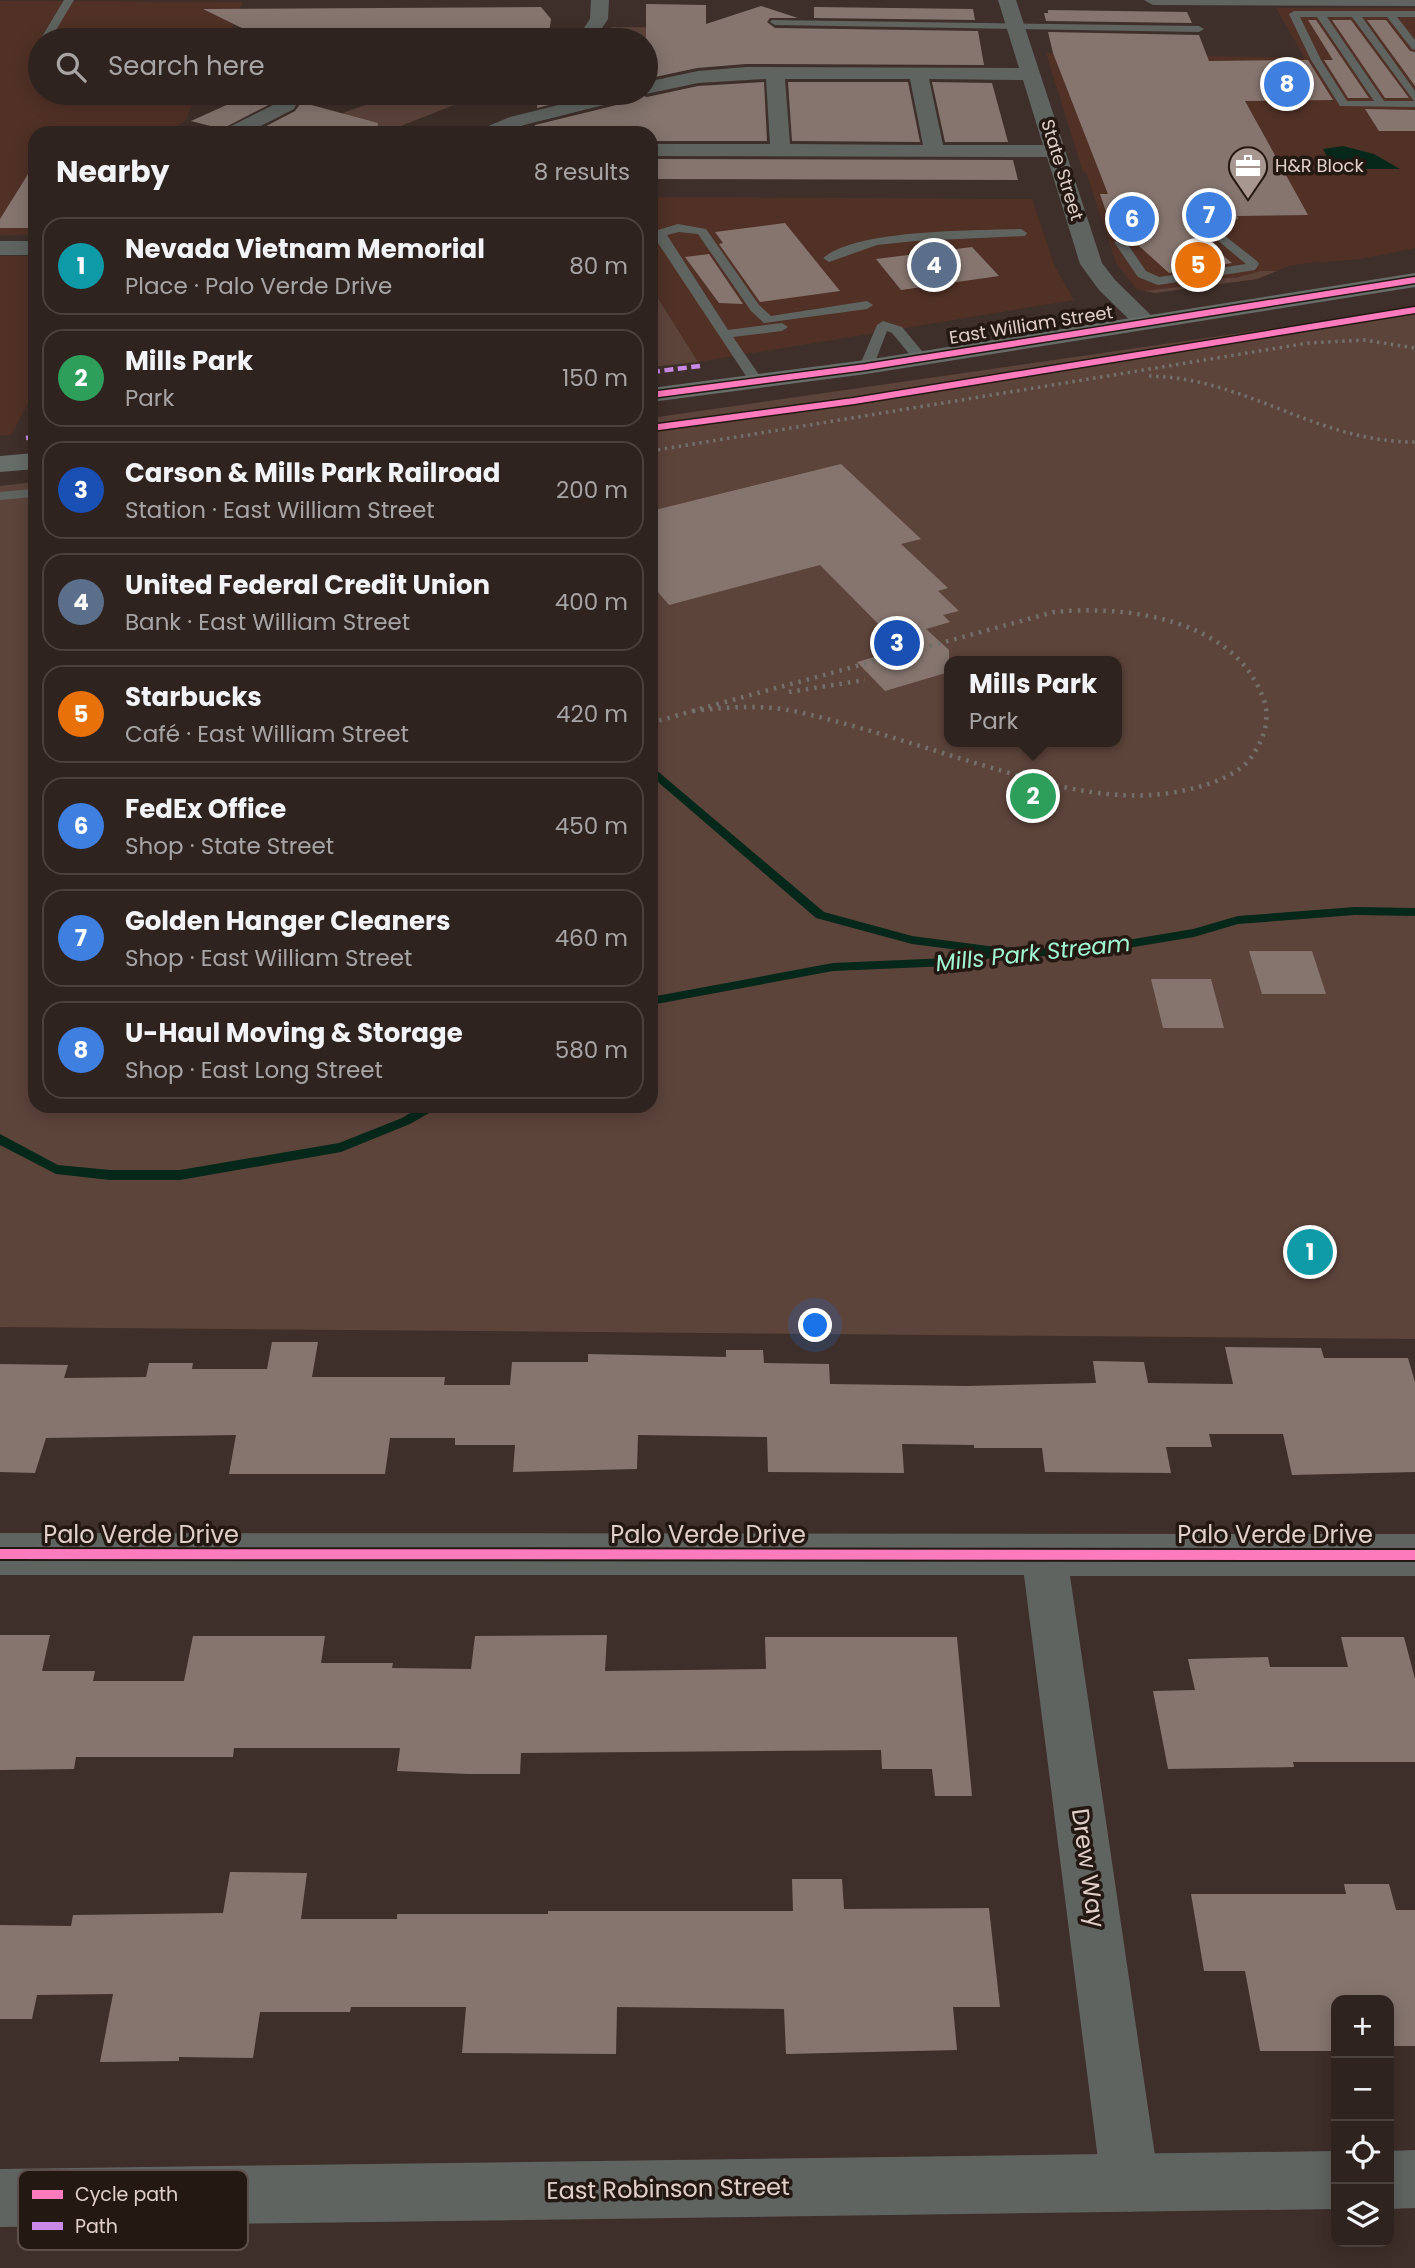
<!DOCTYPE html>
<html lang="en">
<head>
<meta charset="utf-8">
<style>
  body { margin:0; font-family:Poppins,sans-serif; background:#372b29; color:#f1f3f6 }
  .controls { position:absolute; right:21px; bottom:21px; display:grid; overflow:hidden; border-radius:14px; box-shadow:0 4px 18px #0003 }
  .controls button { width:63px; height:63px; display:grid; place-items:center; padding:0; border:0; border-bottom:2px solid #4a403e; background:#2f2320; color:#f1f3f6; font:35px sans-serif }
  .you { position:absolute; left:816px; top:1326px; width:24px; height:24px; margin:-18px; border:5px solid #fff; border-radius:50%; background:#1a73e8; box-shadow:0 0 0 10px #1a73e833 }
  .badge { display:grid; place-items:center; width:46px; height:46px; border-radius:50%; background:#a89791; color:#fff; font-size:23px; font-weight:700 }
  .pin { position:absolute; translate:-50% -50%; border:4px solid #fff; box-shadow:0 2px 7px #0006 }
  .popup { position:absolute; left:944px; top:656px; width:178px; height:91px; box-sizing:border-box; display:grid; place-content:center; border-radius:14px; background:#2f2320; filter:drop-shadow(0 2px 5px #0005); font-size:23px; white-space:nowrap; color:#a7a4a5 }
  .popup b { font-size:26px; color:#f1f3f6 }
  .popup::after { content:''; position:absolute; left:50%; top:100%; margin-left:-14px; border:14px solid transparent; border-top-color:#2f2320 }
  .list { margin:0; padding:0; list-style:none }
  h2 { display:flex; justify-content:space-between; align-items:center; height:91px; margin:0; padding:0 28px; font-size:30px }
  h2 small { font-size:23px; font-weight:400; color:#a7a4a5 }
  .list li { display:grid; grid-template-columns:46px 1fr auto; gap:21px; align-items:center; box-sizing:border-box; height:98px; margin:0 14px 14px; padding:0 14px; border:2px solid #4a403e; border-radius:21px }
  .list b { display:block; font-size:26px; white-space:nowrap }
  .list p { margin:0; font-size:23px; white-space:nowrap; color:#a7a4a5 }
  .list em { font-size:23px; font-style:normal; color:#a7a4a5 }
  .icon { flex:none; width:38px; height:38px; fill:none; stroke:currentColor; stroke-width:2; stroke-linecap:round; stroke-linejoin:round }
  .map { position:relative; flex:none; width:1415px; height:2268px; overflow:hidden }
  .search { position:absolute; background:#2f2320; box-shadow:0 4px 18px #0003; left:28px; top:28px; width:630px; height:77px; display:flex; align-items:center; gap:18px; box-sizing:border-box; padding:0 24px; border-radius:38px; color:#a7a4a5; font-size:26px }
  .panel { position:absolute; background:#2f2320; box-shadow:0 4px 18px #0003; left:28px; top:126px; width:630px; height:987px; border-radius:21px }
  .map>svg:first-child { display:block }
</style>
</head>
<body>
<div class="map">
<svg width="1415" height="2268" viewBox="0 0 1415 2268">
  <rect width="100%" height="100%" fill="#3f2f2a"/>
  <g fill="#513126">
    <path d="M0 1 243 2 227 40H40V93H196L186 120 167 133H35V235H0Z"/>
    <path d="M1276 8H1415V248L1361 259 1306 263 1289 266 1258 279 1154 293 1137 289 1117 265 1086 172H1083L1046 53 1305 58Z"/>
    <path d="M651 197 1032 199 1055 267 1074 300 698 362 651 287Z"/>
    <path d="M0 256H35V391L11 435 0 436Z"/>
  </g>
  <g fill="#5d443b" fill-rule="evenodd">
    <path d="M611 27 737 28 687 45 646 55V40H600Z"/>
    <path d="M401 93H499L454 105 383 133H303L348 111Z"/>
    <path d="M1261 271H1277L1257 279 1155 293 1144 291 1179 287 1218 278H1236Z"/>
    <path d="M651 287 698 362 651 367Z"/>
    <path d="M1415 308V1339L0 1327V486L35 482V1106H651V418ZM949 661H1117V742H949Z"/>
  </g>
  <path fill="#06281b" d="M1343 146 1374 154 1400 169H1333L1323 149Z"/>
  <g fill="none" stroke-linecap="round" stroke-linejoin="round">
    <g fill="#06281b" fill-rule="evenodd">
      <path d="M651 768 655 769 824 912 912 936 996 947 1074 949 1193 929 1238 916 1355 907 1415 908V916L1355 915 1238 924 1194 937 1074 957 997 955 973 965 833 971 651 1005V997L833 963 971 957 982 953 912 944 816 918 651 776Z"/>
      <path d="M422 1106H438L436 1109 410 1124 341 1152 180 1180H110L56 1174 0 1145V1134L58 1165 110 1170H180L339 1143 402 1118Z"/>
    </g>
  </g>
  <g fill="#86756f">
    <path d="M646 4 706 5V24L761 6 798 18H770L767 22 775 28 978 31 984 65 746 64 697 68 646 79Z"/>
    <path d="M541 7 551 19 548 40H266L203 9Z"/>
    <path d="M814 7 973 9 975 20 814 18Z"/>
    <path d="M1048 10 1187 12 1192 23 1046 21 1044 13H1048Z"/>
    <path d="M1308 20H1316L1369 98H1348L1324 60H1333Z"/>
    <path d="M1332 20H1351L1409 98H1385Z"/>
    <path d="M1367 20H1386L1410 51 1415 52V86Z"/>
    <path d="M1048 32 1199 35 1209 61 1308 60 1333 100 1245 101 1308 215 1237 216 1238 219 1184 222 1232 263 1169 273 1117 226H1111L1100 194H1108L1053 53Z"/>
    <path d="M764 82 767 141H651V133L534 132 535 125 637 100 640 95 647 97 698 86Z"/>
    <path d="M788 82H908L920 142 792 141Z"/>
    <path d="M932 82 992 83 1008 142H945Z"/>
    <path d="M253 93 273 95 276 101 222 129 191 121Z"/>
    <path d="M538 93H597L537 108Z"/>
    <path d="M304 103 378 123 377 133H253L295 111 300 104Z"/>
    <path d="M1365 109 1415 110V131H1379Z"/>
    <path d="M651 159 1013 160 1018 180 651 179Z"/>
    <path d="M35 163V228H0V219Z"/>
    <path d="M785 223 840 291 760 302 719 244 723 243 715 232Z"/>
    <path d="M972 247 999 276 901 290 876 259Z"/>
    <path d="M709 254 743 304 719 303 685 257Z"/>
    <path d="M841 464 921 539 901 544 948 588 938 591 959 611 943 615 950 622 926 629 949 650V672L885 691 857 662 903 649 820 565 669 605 651 584V511Z"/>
    <path d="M1249 951H1312L1326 994H1262Z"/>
    <path d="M1151 979H1211L1224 1028H1163Z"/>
    <path d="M272 1342H318L312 1377H445L444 1385H510L512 1362H588V1354L726 1357V1350H763L764 1363 829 1364 830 1384 967 1386 1096 1383 1093 1361 1144 1362 1148 1383 1233 1384 1225 1347 1321 1348 1324 1358H1408L1415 1382V1472L1292 1475 1283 1434H1209L1212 1447H1166L1171 1473 1045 1472 1042 1448H974V1445L902 1444 904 1473 768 1472 767 1437 638 1435 637 1469 513 1472 515 1445H455V1438H390L385 1474H229L236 1435 46 1438 35 1473 0 1472V1364L68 1365 64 1378 146 1377 149 1363H193L192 1369H267Z"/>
    <path d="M0 1635H50L42 1671H95L93 1681H184L193 1636H325L321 1663H393L392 1668 471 1669 475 1636 607 1635 605 1671 766 1669 765 1637H957L972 1796H935L932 1769H882L881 1750 521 1753 520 1774H469L397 1771 400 1748H234L233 1757H76L74 1769 0 1770Z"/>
    <path d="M1341 1637H1404L1415 1679V1762H1293L1294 1767 1168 1769 1153 1691 1195 1690 1188 1659 1268 1657 1270 1667H1348Z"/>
    <path d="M230 1872 307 1873 301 1919H397V1914H548V1911H793L792 1879H842L844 1909 989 1908 1000 2007H953L957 2050 786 2054 784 2009 617 2007 616 2054 462 2053 466 2007H351L350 2012H260L253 2058 179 2057V2061L100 2062 113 1994 37 1995 32 2019H0V1925L71 1926 73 1915 223 1913Z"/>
    <path d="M1344 1884H1389L1396 1910H1415V2046H1389V2000H1336V2051H1260L1245 1971H1204L1191 1894H1346Z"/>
  </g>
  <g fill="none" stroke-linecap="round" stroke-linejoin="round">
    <g fill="#606460" fill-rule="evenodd">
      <path d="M64 0H74L50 40H40Z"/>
      <path d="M1294 11H1415V17H1397L1415 40V50L1412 49 1387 17H1362L1415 91V107L1340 106 1311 60 1289 14ZM1300 17H1317L1374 101H1347L1321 60ZM1327 17H1352L1414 101H1384Z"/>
      <path d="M772 20 1199 26 1204 29 1199 32 775 25 770 22Z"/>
      <path d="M678 224 706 229 759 305 771 316 867 301 873 305 867 309 764 323 751 311 698 234 679 232 667 235 728 330 782 323 788 327 782 331 733 337 764 382 762 385H752L654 237 658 230Z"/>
      <path d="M1021 229 1027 233 1025 236 915 241 877 245 829 262 823 258C858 229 974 231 1021 229Z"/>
      <path d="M1220 232 1257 261 1259 264 1255 270 1158 285 1138 277 1114 242 1124 239 1146 271 1159 277 1246 264 1216 239 1214 236Z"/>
      <path d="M883 321 902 327 926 356V362H916L892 333 887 331 873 367 866 371 861 370 859 367 877 325Z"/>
      <path d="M35 489V497L0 500V492Z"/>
    </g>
    <g fill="#606460" fill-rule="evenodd">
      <path d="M591 0H609L608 19 594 40H576L590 19Z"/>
      <path d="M998 0H1016L1102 263 1115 280 1154 318 1158 323 1154 328H1138L1099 290 1080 264 1047 157 651 156V144H770L766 79 698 83 646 94 642 93H646V82L698 71 746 67 1019 68ZM785 79H910L923 145 790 144ZM929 79 1023 80 1043 145H943Z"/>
      <path d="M275 93H350L341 99 298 101 294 109 247 133H222L225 129 279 102Z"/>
      <path d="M607 93H638L636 97 524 125 505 133H478L481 129 510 117Z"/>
      <rect x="0" y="241" width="35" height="14"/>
      <path d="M0 1533 1415 1534V1576H1070L1159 2183 1151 2204 1130 2212 1109 2204 1101 2183 1024 1575H0Z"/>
    </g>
    <g fill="#606460" fill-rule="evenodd">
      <path d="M1144 0H1415V6L1153 5Z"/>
      <path d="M1415 2150V2208L1389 2209V2151Z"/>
      <path d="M1336 2151V2209L0 2227V2169Z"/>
    </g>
    <g fill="#676e69" fill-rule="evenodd">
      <path d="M1415 273V287L866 374 651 402V388L866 360Z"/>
      <path d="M35 453V469L0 472V456Z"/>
    </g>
    <g stroke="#73706c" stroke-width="3.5" stroke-dasharray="2.5 4.5" stroke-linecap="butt">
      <path d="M1149 376C1248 378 1315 442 1415 442"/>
      <path d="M651 451 1308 343 1364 340 1415 348"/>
    </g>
    <g stroke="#73706c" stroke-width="4.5" stroke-dasharray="2.5 6" stroke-linecap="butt">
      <path d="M789 692 865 680"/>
      <path d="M651 723 696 710 1054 612C1125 605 1231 618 1262 695 1272 718 1264 740 1250 759 1240 772 1221 780 1205 785 1128 809 1057 787 982 765 921 747 861 726 798 712 763 704 729 707 693 711"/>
    </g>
    <g stroke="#ca8be6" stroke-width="4.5" stroke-dasharray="9 4.5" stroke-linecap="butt">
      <path d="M651 372 700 366"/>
      <path d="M26 438 35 437"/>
    </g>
    <g stroke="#241813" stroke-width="9">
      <g id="cycleway-far1">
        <path d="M651 395 866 367 1415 280"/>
        <path d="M651 428 854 401 1415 310"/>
      </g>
    </g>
    <g stroke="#241813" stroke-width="14">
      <path id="cycleway" d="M0 1554 1415 1555"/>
    </g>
    <use href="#cycleway-far1" stroke="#fd7abc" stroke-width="6"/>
    <use href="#cycleway" stroke="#fd7abc" stroke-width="10"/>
  </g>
  <defs>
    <g id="office-pin" transform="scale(2.0125)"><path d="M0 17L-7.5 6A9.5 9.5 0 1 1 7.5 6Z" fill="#a89791" stroke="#241813"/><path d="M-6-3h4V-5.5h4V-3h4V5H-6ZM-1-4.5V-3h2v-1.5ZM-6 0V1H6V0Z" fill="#fff"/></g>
  </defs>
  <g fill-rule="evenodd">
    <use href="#office-pin" x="1248" y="166"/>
  </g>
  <g text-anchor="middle" stroke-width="7" stroke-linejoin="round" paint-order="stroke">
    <g font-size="18" fill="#e1cfc9" stroke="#241813" text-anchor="start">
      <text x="1275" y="172">H&amp;R Block</text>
    </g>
    <g font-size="18" fill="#e1cfc9" stroke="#241813">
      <text transform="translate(1062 170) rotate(73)" y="6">State Street</text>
      <text transform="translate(1031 325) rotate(-9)" y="6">East William Street</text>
    </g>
    <g font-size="23" font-style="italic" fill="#a2f7d5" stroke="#241813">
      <text transform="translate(1033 953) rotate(-6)" y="8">Mills Park Stream</text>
    </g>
    <g font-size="24" fill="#e1cfc9" stroke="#241813">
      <text x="141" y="1543">Palo Verde Drive</text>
      <text x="708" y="1543">Palo Verde Drive</text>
      <text x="1275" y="1543">Palo Verde Drive</text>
      <text transform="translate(1088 1868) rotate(82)" y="8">Drew Way</text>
      <text transform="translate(668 2189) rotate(-1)" y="8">East Robinson Street</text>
    </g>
  </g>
  <rect x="18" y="2170" width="230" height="80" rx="10" fill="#241813" stroke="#5d4f4a" stroke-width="2"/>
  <rect x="32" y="2190" width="31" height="9" fill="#fd7abc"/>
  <rect x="32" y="2222" width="31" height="8" fill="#ca8be6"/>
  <g font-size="19" fill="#e1cfc9">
    <text x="75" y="2201">Cycle path</text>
    <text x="75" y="2233">Path</text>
  </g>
</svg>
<div class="controls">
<button>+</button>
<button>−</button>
<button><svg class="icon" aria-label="locate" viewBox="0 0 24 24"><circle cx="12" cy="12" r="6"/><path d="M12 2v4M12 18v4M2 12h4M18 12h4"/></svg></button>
<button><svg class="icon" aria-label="layers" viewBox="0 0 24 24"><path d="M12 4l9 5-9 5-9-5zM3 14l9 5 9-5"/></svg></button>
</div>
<div class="you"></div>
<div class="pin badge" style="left:1310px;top:1252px;background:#0f9aa8">1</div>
<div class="pin badge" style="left:1033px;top:796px;background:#2e9e5b">2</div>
<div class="popup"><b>Mills Park</b>Park</div>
<div class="pin badge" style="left:897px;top:643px;background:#1a4fb4">3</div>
<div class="pin badge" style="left:934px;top:265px;background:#5c6f8a">4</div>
<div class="pin badge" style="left:1198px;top:265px;background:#e8710a">5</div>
<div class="pin badge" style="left:1132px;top:219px;background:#3f7fe0">6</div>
<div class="pin badge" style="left:1209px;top:215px;background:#3f7fe0">7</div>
<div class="pin badge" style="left:1287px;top:84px;background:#3f7fe0">8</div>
<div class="search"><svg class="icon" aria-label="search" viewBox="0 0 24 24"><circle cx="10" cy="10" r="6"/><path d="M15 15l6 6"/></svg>Search here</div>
<section class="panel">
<h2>Nearby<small>8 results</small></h2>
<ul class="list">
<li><span class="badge" style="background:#0f9aa8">1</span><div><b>Nevada Vietnam Memorial</b><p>Place · Palo Verde Drive</p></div><em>80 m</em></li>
<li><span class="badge" style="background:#2e9e5b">2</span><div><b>Mills Park</b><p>Park</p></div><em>150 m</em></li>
<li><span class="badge" style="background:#1a4fb4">3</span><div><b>Carson &amp; Mills Park Railroad</b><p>Station · East William Street</p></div><em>200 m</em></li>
<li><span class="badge" style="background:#5c6f8a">4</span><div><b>United Federal Credit Union</b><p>Bank · East William Street</p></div><em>400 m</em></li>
<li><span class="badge" style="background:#e8710a">5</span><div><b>Starbucks</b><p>Café · East William Street</p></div><em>420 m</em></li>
<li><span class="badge" style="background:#3f7fe0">6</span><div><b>FedEx Office</b><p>Shop · State Street</p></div><em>450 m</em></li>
<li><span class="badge" style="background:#3f7fe0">7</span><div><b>Golden Hanger Cleaners</b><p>Shop · East William Street</p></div><em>460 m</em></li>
<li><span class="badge" style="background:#3f7fe0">8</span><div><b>U-Haul Moving &amp; Storage</b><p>Shop · East Long Street</p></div><em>580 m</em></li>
</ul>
</section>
</div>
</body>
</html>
